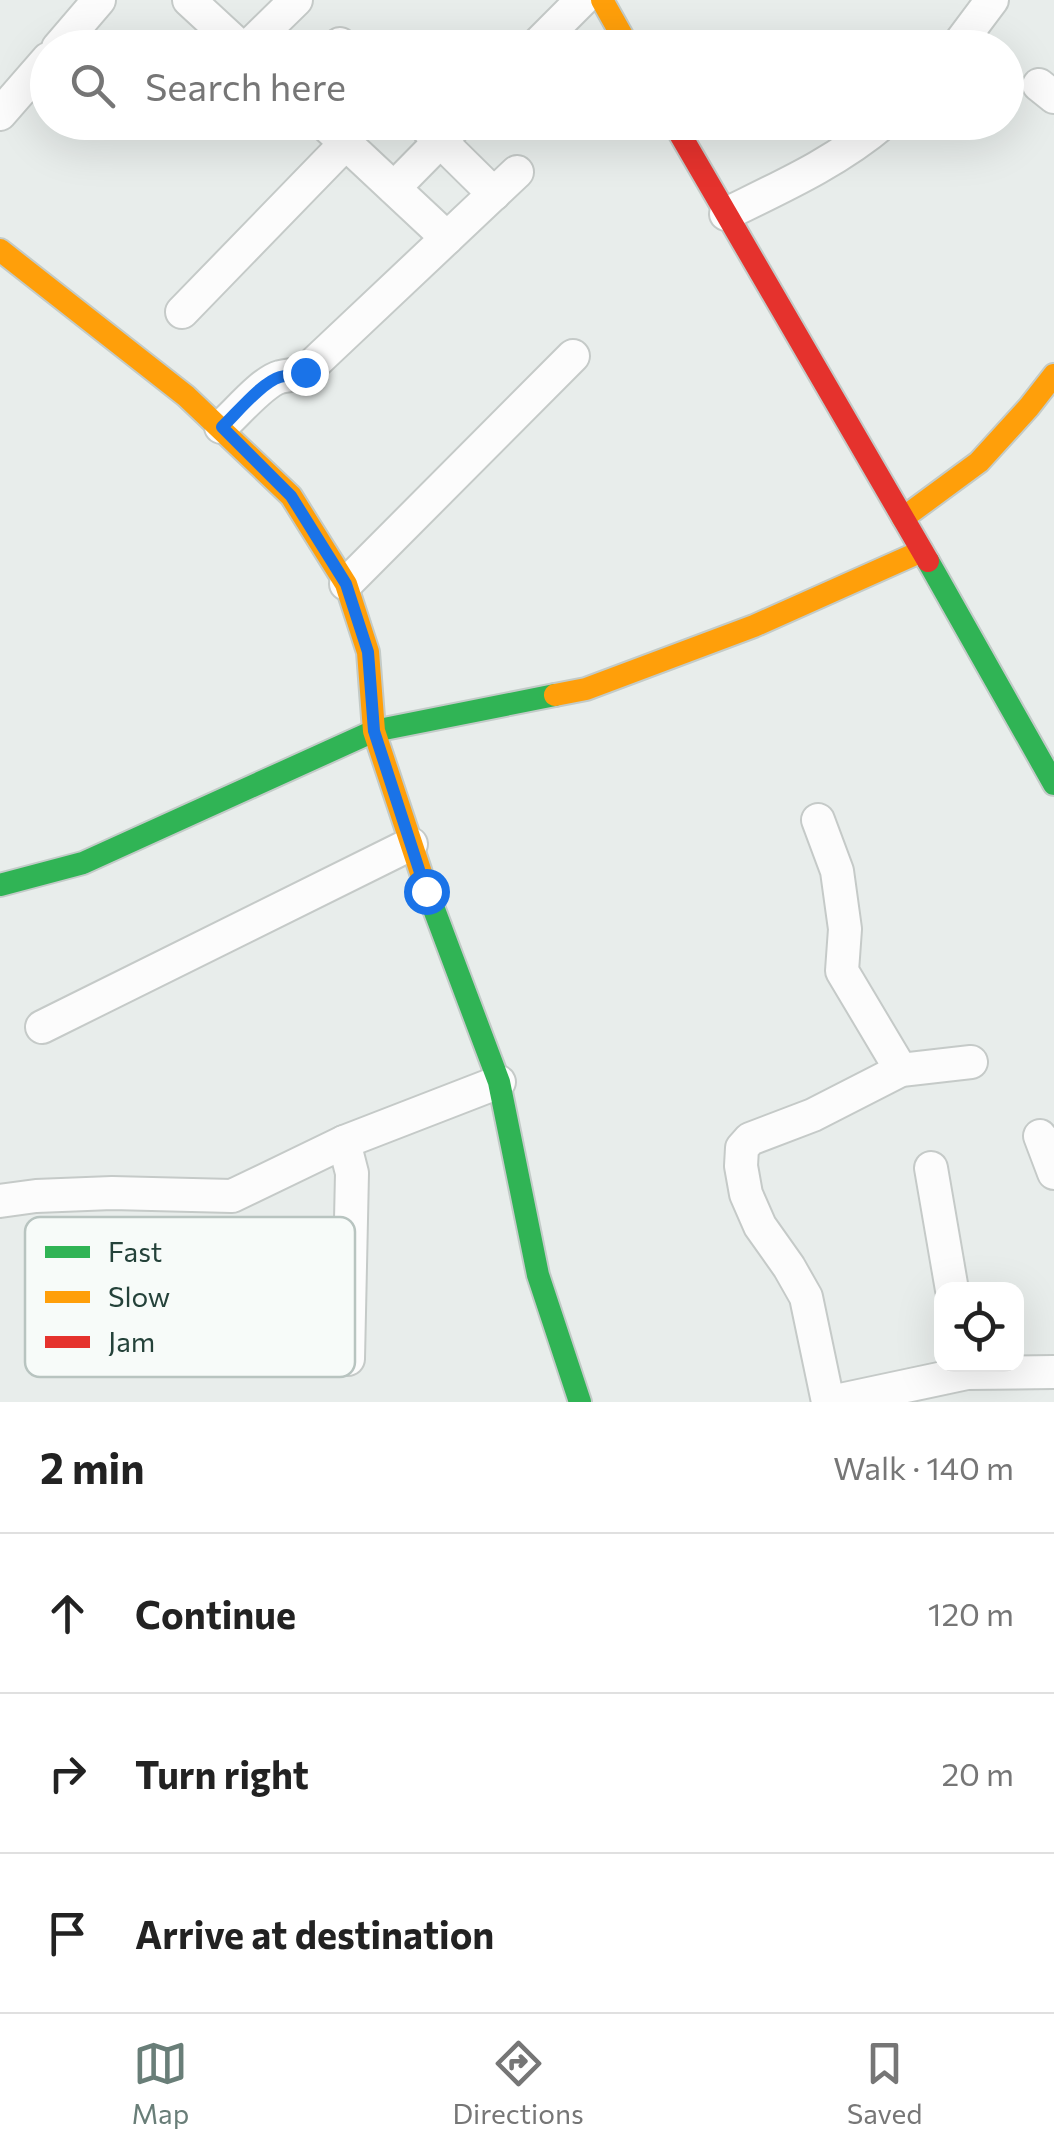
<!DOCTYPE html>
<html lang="en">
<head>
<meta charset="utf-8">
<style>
  body { margin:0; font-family:Commissioner,sans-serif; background:#f2f2f2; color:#222 }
  .controls { position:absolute; right:30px; bottom:30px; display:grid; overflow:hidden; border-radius:20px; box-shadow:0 10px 40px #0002 }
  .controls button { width:90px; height:90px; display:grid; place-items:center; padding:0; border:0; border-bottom:2px solid #e0e0e0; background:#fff; color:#222; font:50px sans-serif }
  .stop { position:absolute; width:30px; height:30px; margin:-22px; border:8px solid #1a73e8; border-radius:50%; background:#fff }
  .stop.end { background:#1a73e8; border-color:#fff; box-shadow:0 2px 10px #0008 }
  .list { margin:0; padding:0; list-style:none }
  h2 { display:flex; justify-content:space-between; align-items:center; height:130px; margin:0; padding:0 40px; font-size:42px }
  h2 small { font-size:32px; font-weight:400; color:#767676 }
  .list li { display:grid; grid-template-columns:65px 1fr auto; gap:30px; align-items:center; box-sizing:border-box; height:160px; padding:0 40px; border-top:2px solid #e0e0e0 }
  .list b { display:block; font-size:38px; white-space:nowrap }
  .list em { font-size:32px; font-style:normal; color:#767676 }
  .icon { flex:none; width:55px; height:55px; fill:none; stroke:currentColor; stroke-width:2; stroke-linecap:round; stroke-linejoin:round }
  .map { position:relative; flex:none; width:1054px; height:1402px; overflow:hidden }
  .search { position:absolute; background:#fff; box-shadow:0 10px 40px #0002; left:30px; right:30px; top:30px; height:110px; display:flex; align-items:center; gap:25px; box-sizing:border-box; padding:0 35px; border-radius:55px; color:#767676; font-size:38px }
  .sheet { height:610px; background:#fff }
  nav { display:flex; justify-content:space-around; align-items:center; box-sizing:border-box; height:140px; border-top:2px solid #e0e0e0; background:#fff; font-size:28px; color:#767676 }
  nav a { display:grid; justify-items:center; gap:5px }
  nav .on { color:#697e78 }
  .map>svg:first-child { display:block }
</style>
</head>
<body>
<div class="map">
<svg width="1054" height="1402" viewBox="0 0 1054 1402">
  <rect width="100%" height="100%" fill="#e8edeb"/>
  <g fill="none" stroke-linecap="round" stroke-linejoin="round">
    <g stroke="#c5cac8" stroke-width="36">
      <g id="street">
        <path d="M189 0 241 48"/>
        <path d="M340 44 343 48"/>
        <path d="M58 48 99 0"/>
        <path d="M247 48 296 0"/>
        <path d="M534 48 582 0"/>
        <path d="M956 48 992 0"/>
        <path d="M1039 85 1054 97"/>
        <path d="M0 114 48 59"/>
        <path d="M323 122 447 238"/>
        <path d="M421 122 494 194"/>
        <path d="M394 188 459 122"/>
        <path d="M726 214C781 187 837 162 884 122"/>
        <path d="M182 312 346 143"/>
        <path d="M221 427C236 414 262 382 280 377 289 375 296 375 305 372L517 172"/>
        <path d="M346 584 573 356"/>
        <path d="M818 820 837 871 845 929 842 971 901 1070"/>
        <path d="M42 1027 411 844"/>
        <path d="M1040 1136 1054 1173"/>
        <path d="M344 1142 352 1173 348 1359"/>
        <path d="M931 1168 952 1290"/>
        <path d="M0 1201 36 1196 112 1193 232 1196 344 1142 499 1082"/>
        <path d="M828 1402 806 1297 789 1267 760 1226 746 1194 741 1166 742 1148 750 1139 813 1115 901 1070 971 1062"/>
        <path d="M831 1402 967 1373 1054 1372"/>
      </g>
    </g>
    <g stroke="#c3cbc8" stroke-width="26">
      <g id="fast">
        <path d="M928 561 1054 784"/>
        <path d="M0 885 83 863 374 731 555 695"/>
        <path d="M426 888 499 1082 538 1275 580 1402"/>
      </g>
    </g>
    <g stroke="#c3cbc8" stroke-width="26">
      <g id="slow">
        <path d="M602 0 629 48"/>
        <path d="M0 250 186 396 291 496 346 584 368 652 374 731 426 888"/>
        <path d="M903 518 979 462 1029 407 1054 375"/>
        <path d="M555 695 586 689 754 626 922 551"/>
      </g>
    </g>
    <g stroke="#c3cbc8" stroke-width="26">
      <path id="jam" d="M673 122 928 561"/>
    </g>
    <use href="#street" stroke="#fcfcfc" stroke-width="32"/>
    <use href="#fast" stroke="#30b455" stroke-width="22"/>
    <use href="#slow" stroke="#ff9f0a" stroke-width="22"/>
    <use href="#jam" stroke="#e5322d" stroke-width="22"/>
  </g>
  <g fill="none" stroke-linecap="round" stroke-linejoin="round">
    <path stroke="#1a73e8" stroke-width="12" d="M305 372C296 375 289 375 280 377 262 382 236 414 222 427L291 496 346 584 368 652 374 731 426 891"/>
  </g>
  <rect x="25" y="1217" width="330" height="160" rx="15" fill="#f7fbf9" stroke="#b8c4c0" stroke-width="2.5"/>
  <rect x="45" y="1246" width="45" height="12" fill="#30b455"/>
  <rect x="45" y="1291" width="45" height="12" fill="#ff9f0a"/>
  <rect x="45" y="1336" width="45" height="12" fill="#e5322d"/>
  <g font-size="28" fill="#24423a">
    <text x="108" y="1262">Fast</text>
    <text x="108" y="1307">Slow</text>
    <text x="108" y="1352">Jam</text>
  </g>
</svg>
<div class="controls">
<button><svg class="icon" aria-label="locate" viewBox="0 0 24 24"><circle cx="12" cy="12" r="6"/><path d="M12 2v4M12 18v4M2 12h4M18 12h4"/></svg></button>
</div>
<div class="stop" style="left:426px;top:891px"></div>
<div class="stop end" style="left:305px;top:372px"></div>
<div class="search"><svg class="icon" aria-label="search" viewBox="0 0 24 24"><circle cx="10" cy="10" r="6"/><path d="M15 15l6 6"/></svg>Search here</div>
</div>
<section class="sheet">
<h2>2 min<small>Walk · 140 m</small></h2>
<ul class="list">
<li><svg class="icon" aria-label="ahead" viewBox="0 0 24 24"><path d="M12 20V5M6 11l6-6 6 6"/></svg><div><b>Continue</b></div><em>120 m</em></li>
<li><svg class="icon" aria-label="right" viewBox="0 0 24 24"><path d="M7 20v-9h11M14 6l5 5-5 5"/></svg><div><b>Turn right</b></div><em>20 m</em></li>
<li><svg class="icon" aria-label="arrive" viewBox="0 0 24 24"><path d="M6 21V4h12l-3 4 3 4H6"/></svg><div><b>Arrive at destination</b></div></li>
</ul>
</section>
<nav>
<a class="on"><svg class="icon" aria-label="map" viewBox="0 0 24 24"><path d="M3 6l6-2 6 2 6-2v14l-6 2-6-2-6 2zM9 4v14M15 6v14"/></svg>Map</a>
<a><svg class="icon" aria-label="directions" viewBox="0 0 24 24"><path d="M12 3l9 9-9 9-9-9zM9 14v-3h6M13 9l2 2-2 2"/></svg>Directions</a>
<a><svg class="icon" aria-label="saved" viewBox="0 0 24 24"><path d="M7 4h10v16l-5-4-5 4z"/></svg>Saved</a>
</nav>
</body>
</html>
